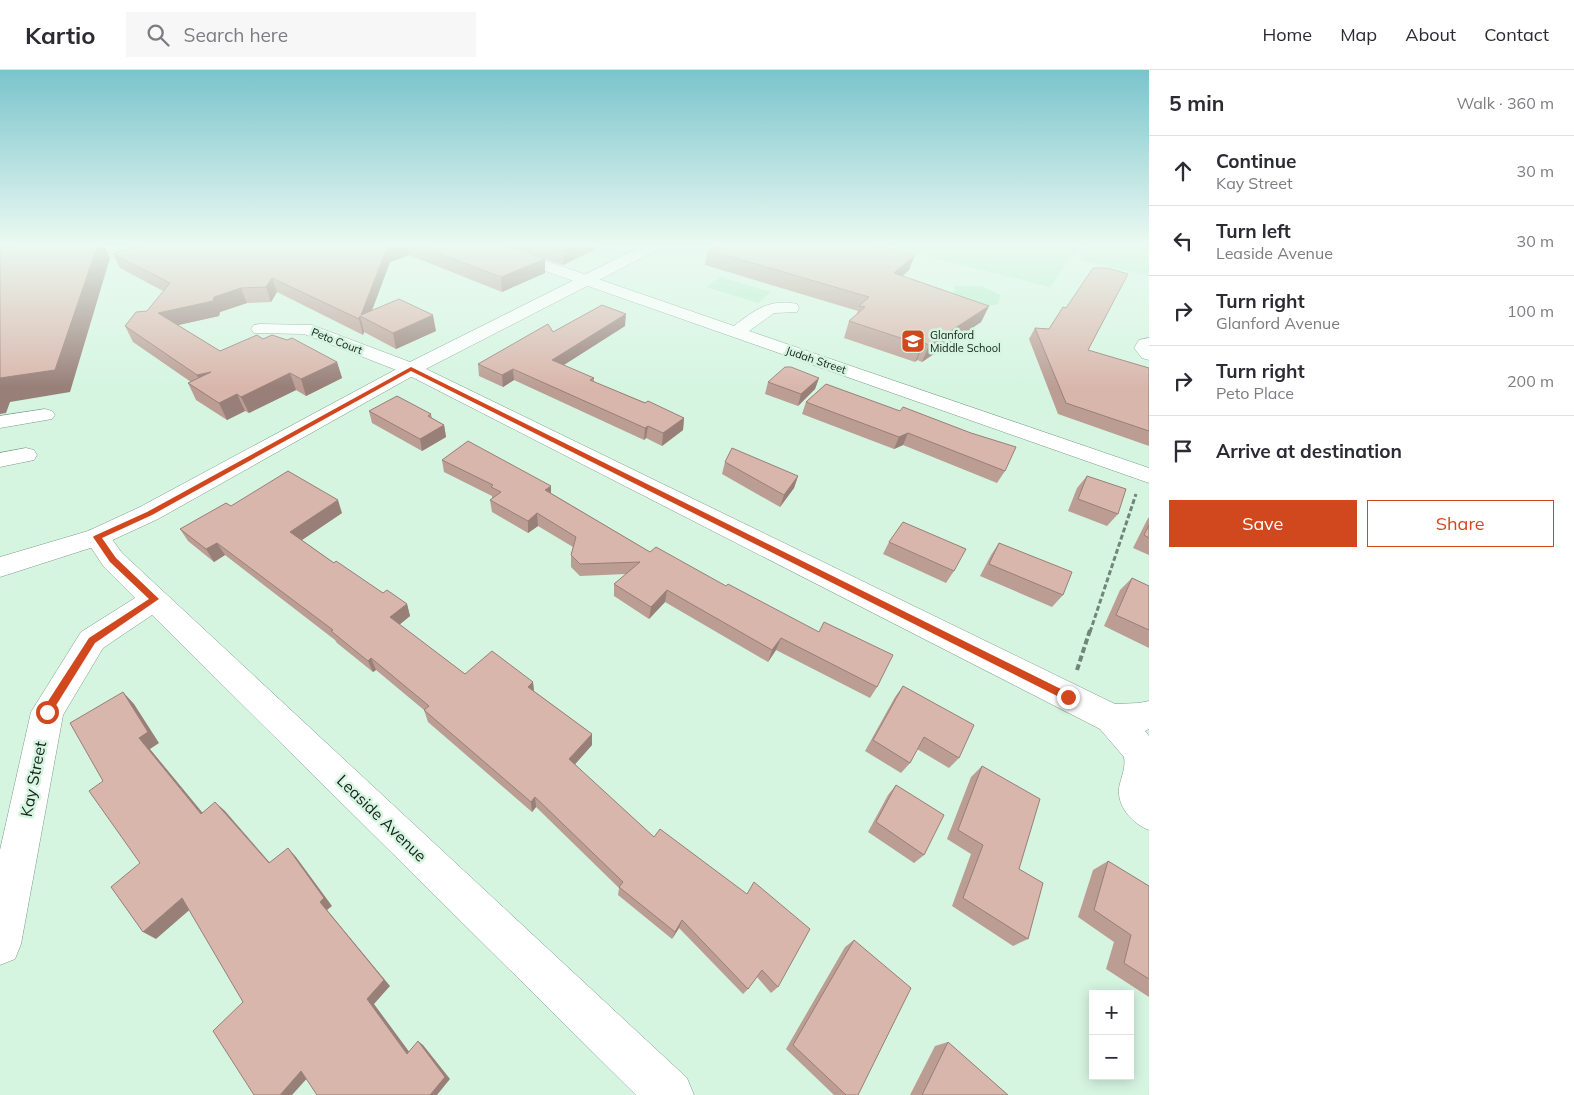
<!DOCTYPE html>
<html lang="en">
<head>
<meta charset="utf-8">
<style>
  body { margin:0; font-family:Mulish,sans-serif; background:#f7f7f7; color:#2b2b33 }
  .controls { position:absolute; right:15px; bottom:15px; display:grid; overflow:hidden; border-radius:0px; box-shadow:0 2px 12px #0003 }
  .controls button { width:45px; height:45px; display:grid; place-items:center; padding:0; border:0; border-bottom:1px solid #e1e1e2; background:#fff; color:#2b2b33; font:25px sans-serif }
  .stop { position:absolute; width:15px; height:15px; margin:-11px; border:4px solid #d1481f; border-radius:50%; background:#fff }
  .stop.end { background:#d1481f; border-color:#fff; box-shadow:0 1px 5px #0008 }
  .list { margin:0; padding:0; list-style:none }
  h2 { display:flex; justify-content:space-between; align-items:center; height:65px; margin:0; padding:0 20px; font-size:21px }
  h2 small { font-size:16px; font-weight:400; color:#7c7c81 }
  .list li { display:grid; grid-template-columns:32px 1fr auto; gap:15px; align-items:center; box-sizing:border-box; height:70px; padding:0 20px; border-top:1px solid #e1e1e2 }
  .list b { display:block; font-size:19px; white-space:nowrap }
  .list p { margin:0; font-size:16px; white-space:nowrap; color:#7c7c81 }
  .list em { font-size:16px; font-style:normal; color:#7c7c81 }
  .actions { display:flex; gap:10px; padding:15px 20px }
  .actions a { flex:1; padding:11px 0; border:1px solid #d1481f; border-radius:0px; text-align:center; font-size:18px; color:#d1481f }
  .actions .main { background:#d1481f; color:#fff }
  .icon { flex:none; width:28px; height:28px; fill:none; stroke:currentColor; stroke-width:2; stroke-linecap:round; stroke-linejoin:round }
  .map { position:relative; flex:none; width:1149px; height:1025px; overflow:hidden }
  header { display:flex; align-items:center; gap:30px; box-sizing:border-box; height:70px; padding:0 25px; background:#fff; border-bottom:1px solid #e1e1e2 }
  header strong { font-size:24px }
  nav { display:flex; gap:28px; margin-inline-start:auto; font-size:18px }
  .search { width:350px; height:45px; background:#f7f7f7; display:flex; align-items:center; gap:12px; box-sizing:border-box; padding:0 18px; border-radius:0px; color:#7c7c81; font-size:19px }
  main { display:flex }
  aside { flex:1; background:#fff }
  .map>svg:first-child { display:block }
</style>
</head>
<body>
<header>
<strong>Kartio</strong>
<div class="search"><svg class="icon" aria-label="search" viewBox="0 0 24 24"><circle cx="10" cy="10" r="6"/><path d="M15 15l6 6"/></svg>Search here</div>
<nav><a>Home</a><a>Map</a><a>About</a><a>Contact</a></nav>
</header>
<main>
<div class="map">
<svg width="1149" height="1025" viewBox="0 0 1149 1025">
  <rect width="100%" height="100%" fill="#d5f5e1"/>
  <g fill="#b3edca">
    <path d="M899 174H1080L1050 217 894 178Z"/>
    <path d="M1091 174H1149V206L1080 190Z"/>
    <path d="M721 207 771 222 758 233 706 217Z"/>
    <path d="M954 216H981L1001 225 998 234 983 237 952 225 955 219Z"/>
  </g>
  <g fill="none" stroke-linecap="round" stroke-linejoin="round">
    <g stroke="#7d9b89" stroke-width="1">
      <g id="minor">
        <path d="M99 174H116L118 177 116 180 111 181 0 197V187Z"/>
        <path d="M475 174H497L734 256C754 240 771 228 797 234L799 238 797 242 774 243 749 261 1149 398V413L477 177Z"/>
        <path d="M260 254 312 255 418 295 1115 634 1139 633 1149 631V659L1145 661 1149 666V760C1133 754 1117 737 1119 718 1121 707 1126 698 1124 687L1100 659 404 303 304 264 254 263 251 259 254 255Z"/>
        <path d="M1149 268V290L1142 288 1134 278 1139 270Z"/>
        <path d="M45 339 52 341 55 345 52 349 0 358V346Z"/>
        <path d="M26 378 34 380 37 385 34 390 0 397V383Z"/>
        <path d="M97 458 106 461 122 483 687 1008 694 1025H636L152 545 103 578 63 645 21 874 15 889 0 895V780L31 642 81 562 135 528 104 497 84 467 88 461Z"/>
      </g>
    </g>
    <g stroke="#7d9b89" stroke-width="1">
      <path id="major" d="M646 174H665L663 177 418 303 158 449 106 473 0 507V487L88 461 140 437 404 295Z"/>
    </g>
    <path stroke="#708679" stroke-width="3" stroke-dasharray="5 2.5" stroke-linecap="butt" d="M1090 562 1136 424"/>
    <path stroke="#708679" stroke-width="4" stroke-dasharray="6 3" stroke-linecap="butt" d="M1077 600 1090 560"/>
    <use href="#minor" fill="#fff" fill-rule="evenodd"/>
    <use href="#major" fill="#fff" fill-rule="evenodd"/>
  </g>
  <g fill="#bb9d94">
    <path d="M143 174H594V180L563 195 545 189V203L502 222 409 185 390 192 372 240 436 261 396 279 364 262 363 265 277 222 271 232 247 233 220 242 219 246 178 255 220 281 263 269 337 292 342 308 306 326 296 320 249 343 245 341 227 350 196 330 188 313 191 312 133 272 125 256 147 241 163 221 120 198 113 184Z"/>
    <path d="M708 180 909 200 903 206 989 236 981 252 922 292 917 290 915 292 844 268 849 251 856 245 858 241 705 195Z"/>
    <path d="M1066 238 1088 280 1149 298V376L1058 344 1029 269 1035 258 1049 259Z"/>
    <path d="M625 256 563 295 594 308V312L684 348 683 360 662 376 646 368 644 370 514 310 503 317 479 306 478 294 553 262Z"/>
    <path d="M819 308 815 319 798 336 765 324 768 312Z"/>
    <path d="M826 314 1005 401 997 413 903 375 894 379 802 344 806 332Z"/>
    <path d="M369 341 431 344 432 348 444 355 446 367 422 381 372 353Z"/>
    <path d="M442 390 551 423 877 617 870 628 776 580 768 592 665 532 649 549 614 526V514L626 504 580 506 571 497V485L573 477 538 456 528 463 492 442 490 430 492 429V426L444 402Z"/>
    <path d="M725 392 798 406 794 418 780 437 722 404Z"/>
    <path d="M1087 406 1118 444 1107 456 1068 441 1077 418Z"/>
    <path d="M231 436 342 443 302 470 334 493 383 523 407 534 410 546 399 555 465 604 533 612 534 621 592 664V675L575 694 778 917 771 923 757 907 748 919 743 924 679 858 672 869 618 825 619 818 536 737 532 742 428 652 424 640 376 600 373 602 337 573 335 570 225 485 214 492 188 471 180 459Z"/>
    <path d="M1149 447V485L1133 478 1147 450Z"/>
    <path d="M889 472 954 501 946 513 883 484Z"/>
    <path d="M999 473 1063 525 1052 537 980 506 991 485Z"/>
    <path d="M1132 508 1149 516V578L1104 556 1120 520Z"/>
    <path d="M903 616 959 688 949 698 917 679 910 693 901 703 865 681 895 627Z"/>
    <path d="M982 696 1019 799 1028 869 1013 876 952 836 971 784 947 769 971 707Z"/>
    <path d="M896 715 924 785 914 793 868 762 888 725Z"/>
    <path d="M1108 791 1149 816V927L1106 899 1114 872 1078 847 1093 800Z"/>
    <path d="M854 870 858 1025H834L786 979 845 877Z"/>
    <path d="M948 972 1008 1025H910L935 976Z"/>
  </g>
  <g fill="#987f78">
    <path d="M98 174H104L110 188 70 322 10 332 6 343 0 344V308Z"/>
    <path d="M397 174H407L409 185 390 192 368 251 361 245 387 178Z"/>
    <path d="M576 174H594V180L563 195V180Z"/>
    <path d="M915 185 909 200 888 218 894 203Z"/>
    <path d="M545 189V203L502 222 501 207Z"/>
    <path d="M272 208 277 222 271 232 266 217Z"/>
    <path d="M241 218 247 233 220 242 219 246 165 258 158 243 214 227Z"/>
    <path d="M989 236 981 252 922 292 929 275Z"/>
    <path d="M626 244 625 256 553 302 552 290Z"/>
    <path d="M433 245 436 261 396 279 393 263Z"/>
    <path d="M360 246 364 262 363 265 359 249Z"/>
    <path d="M924 273 917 290 915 292 922 275Z"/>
    <path d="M337 292 342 308 306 326 301 309Z"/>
    <path d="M513 299 514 310 503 317 502 305Z"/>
    <path d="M211 302 204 321 197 305Z"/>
    <path d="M290 303 296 320 249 343 241 327Z"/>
    <path d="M819 308 815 319 798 336 801 324Z"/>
    <path d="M237 324 245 341 227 350 219 333Z"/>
    <path d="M684 348 683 360 662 376 663 363Z"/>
    <path d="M444 355 446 367 422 381 420 369Z"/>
    <path d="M648 356 646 368 644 370 645 358Z"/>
    <path d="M908 363 903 375 894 379 899 367Z"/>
    <path d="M798 406 794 418 780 437 784 425Z"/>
    <path d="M551 416V428L545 420Z"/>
    <path d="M338 430 342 443 296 474 290 462Z"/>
    <path d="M537 443 538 456 528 463V451Z"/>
    <path d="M217 473 225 485 214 492 206 479Z"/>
    <path d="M667 520 665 532 649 549 651 537Z"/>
    <path d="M407 534 410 546 394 559 390 547Z"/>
    <path d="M781 568 776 580 768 592 772 580Z"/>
    <path d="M371 588 376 600 373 602 368 591Z"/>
    <path d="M533 612 534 623 528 617Z"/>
    <path d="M123 622 134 634 159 673 150 679 211 753 201 744 139 668Z"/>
    <path d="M592 664V675L570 700 569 689Z"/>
    <path d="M535 727 536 737 532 742 531 732Z"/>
    <path d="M215 732 225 741 278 802 269 793Z"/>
    <path d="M288 778 296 787 332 836 327 840 390 916 374 934 413 987 407 984 367 929 320 832Z"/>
    <path d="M182 828 194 836 156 869 143 862Z"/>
    <path d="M682 850 679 858 672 869 675 862Z"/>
    <path d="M418 971 423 975 450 1009 437 1025H430Z"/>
    <path d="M301 1001 311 1004 292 1025H280Z"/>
  </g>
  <g fill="#d9b6ac" stroke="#987f78">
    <path d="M19 174H98L55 300 0 308V177Z"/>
    <path d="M143 174H397L387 178 361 245 399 229 433 245 393 263 360 246 359 249 272 208 266 217 241 218 214 227 213 231 158 243 220 281 257 265 263 269 272 265 287 270 292 268 337 292 301 309 290 303 241 327 237 324 219 333 188 313 211 302 197 305 125 256 136 242 147 241 170 213 113 184Z"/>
    <path d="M414 174H503L545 189 501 207Z"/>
    <path d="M544 174H576L563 180Z"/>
    <path d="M718 174H872L915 185 894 203 989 236 929 275 924 273 922 275 849 251 865 237 859 236 869 227 708 180Z"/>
    <path d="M1093 198H1108L1128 204 1088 280 1149 298V361L1066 333 1035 258 1049 259 1063 237 1066 238Z"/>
    <path d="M602 235 626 244 552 290 594 308 590 310 645 333 648 331 684 348 663 363 648 356 645 358 513 299 502 305 478 294 548 254 553 262Z"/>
    <path d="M785 297H791L819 308 801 324 768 312Z"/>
    <path d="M826 314 900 341 903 337 971 363 1016 377 1005 401 908 363 899 367 806 332Z"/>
    <path d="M397 326 431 344 428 346 444 355 420 369 369 341Z"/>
    <path d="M468 371 551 416 545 420 650 482 656 477 726 516 728 514 819 562 824 552 893 585 877 617 781 568 772 580 667 520 651 537 614 514 640 492 580 494 571 485 576 467 537 443 528 451 490 430 501 422 491 417 493 415 442 390Z"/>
    <path d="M732 378 798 406 784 425 725 392Z"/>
    <path d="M288 401 338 430 290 462 334 493 336 491 383 523 387 520 407 534 390 547 465 604 492 581 533 612 528 617 592 664 569 689 654 767 660 759 747 824 754 812 810 859 778 917 762 900 748 919 682 850 675 862 619 817 623 812 535 727 531 732 424 640 429 636 371 588 368 591 331 561 333 560 217 473 206 479 180 459 226 433 231 436Z"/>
    <path d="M1087 406 1126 419 1118 444 1078 429Z"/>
    <path d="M903 452 966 479 954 501 889 472Z"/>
    <path d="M1149 455V468L1144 465Z"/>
    <path d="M999 473 1072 502 1063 525 989 494Z"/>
    <path d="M1132 508 1149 516V560L1116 545Z"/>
    <path d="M903 616 974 655 959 688 924 667 910 693 873 670Z"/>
    <path d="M123 622 148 662 139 668 201 744 215 732 269 793 288 778 324 828 320 832 384 910 367 929 407 984 418 971 445 1007 430 1025H317L301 1001 280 1025H254L213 961 243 932 182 828 143 862 111 817 140 793 89 721 103 711 70 653Z"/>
    <path d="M982 696 1040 729 1019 799 1043 813 1028 869 963 828 983 775 958 760Z"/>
    <path d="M896 715 944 745 924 785 876 752Z"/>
    <path d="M1108 791 1149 816V909L1124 893 1131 865 1094 840Z"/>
    <path d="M854 870 911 918 858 1025H846L793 975Z"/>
    <path d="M948 972 1008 1025H922Z"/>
  </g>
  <linearGradient id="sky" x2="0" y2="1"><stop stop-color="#7ac4cc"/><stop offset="0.55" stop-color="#ecfaf2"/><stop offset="1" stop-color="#ecfaf2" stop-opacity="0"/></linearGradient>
  <rect width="1149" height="318" fill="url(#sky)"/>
  <path fill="#d1481f" d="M411 297 1071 624V630H1065L411 301 152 445 102 468 116 488 159 529 95 573 50 645H43V639L89 568 149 529 110 492 93 467 94 466 147 442Z"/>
  <defs>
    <g id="school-square" transform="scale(1.25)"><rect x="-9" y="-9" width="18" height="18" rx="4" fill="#d1481f" stroke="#d5f5e1"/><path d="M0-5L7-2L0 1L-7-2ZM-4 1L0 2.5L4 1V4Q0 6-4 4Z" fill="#fff"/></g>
  </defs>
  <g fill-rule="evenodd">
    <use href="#school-square" x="913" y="271"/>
  </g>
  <g text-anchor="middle" stroke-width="5" stroke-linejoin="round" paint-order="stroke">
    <g font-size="11" fill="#121e17" stroke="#d5f5e1" text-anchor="start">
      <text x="930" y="269">Glanford<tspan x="930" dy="13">Middle School</tspan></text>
    </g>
    <g font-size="11" fill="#121e17" stroke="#d5f5e1">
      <text transform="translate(337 271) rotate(21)" y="4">Peto Court</text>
      <text transform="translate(816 290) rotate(19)" y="4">Judah Street</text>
    </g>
    <g font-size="16" fill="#121e17" stroke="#d5f5e1">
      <text transform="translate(33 709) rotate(-79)" y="6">Kay Street</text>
      <text transform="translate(382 748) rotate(44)" y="6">Leaside Avenue</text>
    </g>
  </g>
</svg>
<div class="controls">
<button>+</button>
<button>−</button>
</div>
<div class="stop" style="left:47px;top:642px"></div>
<div class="stop end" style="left:1068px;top:627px"></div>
</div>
<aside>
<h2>5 min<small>Walk · 360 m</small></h2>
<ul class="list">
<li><svg class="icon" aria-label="ahead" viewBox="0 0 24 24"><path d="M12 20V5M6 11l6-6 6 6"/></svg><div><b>Continue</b><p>Kay Street</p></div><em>30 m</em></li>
<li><svg class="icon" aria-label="left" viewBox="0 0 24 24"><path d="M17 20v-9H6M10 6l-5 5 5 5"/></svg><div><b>Turn left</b><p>Leaside Avenue</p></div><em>30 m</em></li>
<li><svg class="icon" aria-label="right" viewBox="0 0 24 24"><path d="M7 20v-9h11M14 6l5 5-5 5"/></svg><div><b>Turn right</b><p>Glanford Avenue</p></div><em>100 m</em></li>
<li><svg class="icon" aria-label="right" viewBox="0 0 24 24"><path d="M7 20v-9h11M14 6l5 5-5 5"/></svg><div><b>Turn right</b><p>Peto Place</p></div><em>200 m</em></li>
<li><svg class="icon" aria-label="arrive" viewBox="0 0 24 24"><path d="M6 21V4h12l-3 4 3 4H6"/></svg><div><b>Arrive at destination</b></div></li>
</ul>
<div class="actions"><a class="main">Save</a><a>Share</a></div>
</aside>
</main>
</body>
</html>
